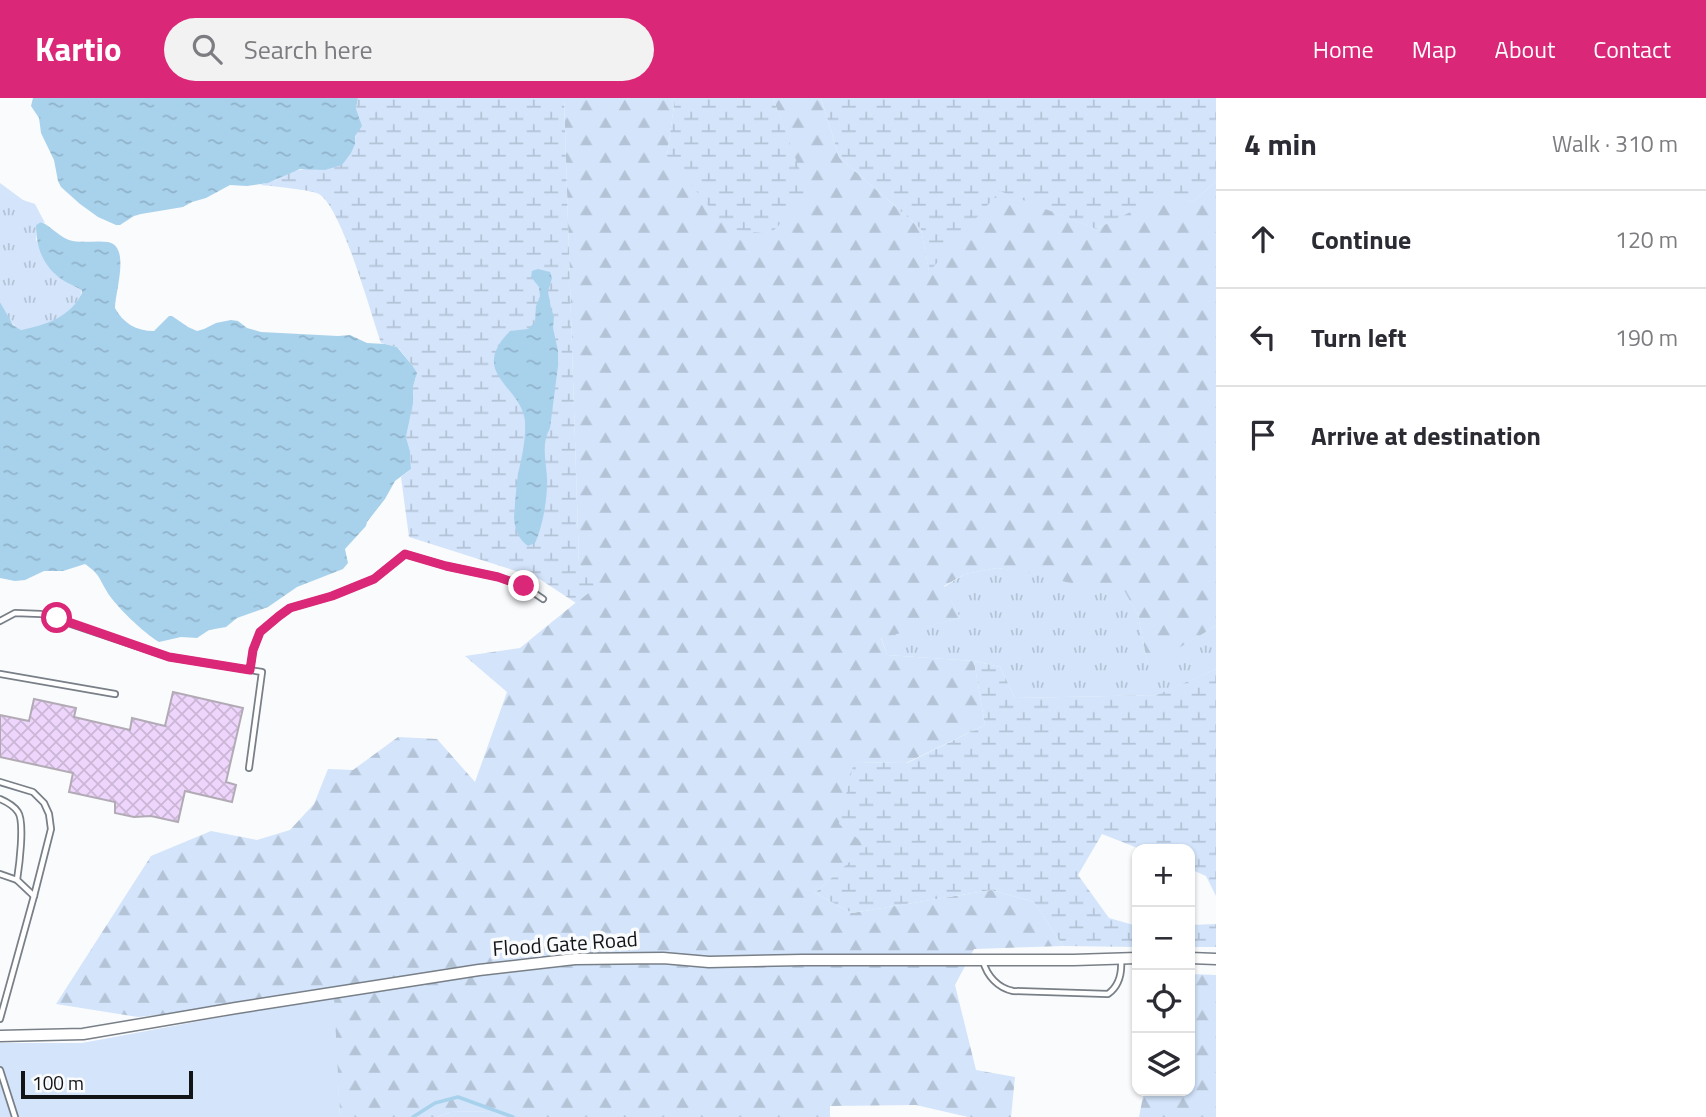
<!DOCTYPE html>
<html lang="en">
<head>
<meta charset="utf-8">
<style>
  body { margin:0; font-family:"Titillium Web",sans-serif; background:#f2f2f3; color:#2b2b33 }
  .controls { position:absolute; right:21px; bottom:21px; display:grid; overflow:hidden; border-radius:14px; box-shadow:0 2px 5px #0004 }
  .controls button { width:63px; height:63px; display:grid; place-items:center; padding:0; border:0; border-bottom:2px solid #e1e1e2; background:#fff; color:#2b2b33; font:35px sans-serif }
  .scale { position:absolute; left:21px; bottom:18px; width:172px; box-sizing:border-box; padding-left:7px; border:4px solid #121417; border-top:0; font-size:19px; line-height:24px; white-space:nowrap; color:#121417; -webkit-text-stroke:5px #fafbfd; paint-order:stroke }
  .stop { position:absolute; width:21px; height:21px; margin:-16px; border:5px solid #db2777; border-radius:50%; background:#fff }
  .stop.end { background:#db2777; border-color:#fff; box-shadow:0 2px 7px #0008 }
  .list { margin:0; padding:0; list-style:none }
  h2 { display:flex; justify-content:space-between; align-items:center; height:91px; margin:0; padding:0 28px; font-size:30px }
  h2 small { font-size:23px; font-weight:400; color:#7c7c81 }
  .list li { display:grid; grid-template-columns:46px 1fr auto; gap:21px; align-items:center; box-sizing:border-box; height:98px; padding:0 28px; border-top:2px solid #e1e1e2 }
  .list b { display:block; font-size:26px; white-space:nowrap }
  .list em { font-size:23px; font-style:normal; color:#7c7c81 }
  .icon { flex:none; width:38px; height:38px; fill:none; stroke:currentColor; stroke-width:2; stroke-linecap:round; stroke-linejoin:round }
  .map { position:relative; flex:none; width:1216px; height:1019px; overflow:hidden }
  header { display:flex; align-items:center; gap:42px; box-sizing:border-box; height:98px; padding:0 35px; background:#db2777; color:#fff }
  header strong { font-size:33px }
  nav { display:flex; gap:38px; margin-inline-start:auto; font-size:24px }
  .search { width:490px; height:63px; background:#f2f2f3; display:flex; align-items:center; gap:18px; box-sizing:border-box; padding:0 24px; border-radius:38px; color:#7c7c81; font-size:26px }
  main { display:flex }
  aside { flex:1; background:#fff }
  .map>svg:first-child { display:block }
</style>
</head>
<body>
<header>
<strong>Kartio</strong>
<div class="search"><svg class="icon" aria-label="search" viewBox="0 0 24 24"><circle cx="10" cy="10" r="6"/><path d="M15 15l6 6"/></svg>Search here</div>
<nav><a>Home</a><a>Map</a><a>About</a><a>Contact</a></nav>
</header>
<main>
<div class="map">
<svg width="1216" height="1019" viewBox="0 0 1216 1019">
  <defs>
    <pattern id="grass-tufts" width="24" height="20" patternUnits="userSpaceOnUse" patternTransform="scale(1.75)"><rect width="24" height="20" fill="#d3e4fb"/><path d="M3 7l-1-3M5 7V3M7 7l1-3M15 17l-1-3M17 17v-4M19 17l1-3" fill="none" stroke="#b4c3d6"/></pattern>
    <pattern id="forest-firs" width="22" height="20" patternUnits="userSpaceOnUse" patternTransform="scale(1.75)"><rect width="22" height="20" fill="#d3e4fb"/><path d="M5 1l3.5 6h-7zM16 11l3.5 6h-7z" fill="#b4c3d6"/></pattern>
    <pattern id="wetland-marsh" width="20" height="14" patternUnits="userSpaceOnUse" patternTransform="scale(1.75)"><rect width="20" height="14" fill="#d3e4fb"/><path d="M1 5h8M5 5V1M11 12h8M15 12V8" fill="none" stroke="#b4c3d6"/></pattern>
    <pattern id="water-ripples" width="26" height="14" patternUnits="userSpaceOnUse" patternTransform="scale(1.75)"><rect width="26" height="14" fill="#a8d2ec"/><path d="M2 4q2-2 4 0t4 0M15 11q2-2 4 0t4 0" fill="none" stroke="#90b3ca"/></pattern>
    <pattern id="building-cross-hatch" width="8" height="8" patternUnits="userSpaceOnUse" patternTransform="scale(1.75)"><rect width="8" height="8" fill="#eed5fb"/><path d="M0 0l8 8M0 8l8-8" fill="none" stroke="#cbb6d6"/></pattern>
  </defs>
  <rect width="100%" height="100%" fill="#fafbfd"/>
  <g fill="url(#grass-tufts)">
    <path d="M0 85 23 102 35 106 45 125 41 124 36 127V142L55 176 82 192C80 207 59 222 45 227 37 230 29 231 21 232 10 226 5 215 0 204Z"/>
    <path d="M997 470 1120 484 1138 517 1148 567 1216 528V571L1158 597 1015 600 1000 569 974 563 887 557 881 539 960 520 944 489 965 476Z"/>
  </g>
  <g fill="url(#forest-firs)">
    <path d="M564 0H675L667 58 808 97 773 0H821L839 59 921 131 929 173 1000 92 1096 131 1165 96 1193 104 1216 83V528L1148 568 1138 517 1120 485 1103 493 1025 474 997 470 965 476 944 488 960 520 881 540 887 557 974 563 985 627 906 665 854 664 868 748 815 795 852 815 991 792 1034 804 1063 848 974 851 955 887 976 972 1015 979 1011 1019H968L916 1007 830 1008V1019H501L493 1013 450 1014 437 1019H340L333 899 138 919 56 906 151 758 211 733 257 742 290 732 314 706 328 671 353 672 398 639 437 641 475 684 507 594 465 558 520 550 595 489 579 466Z"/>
    <path d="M1190 876 1216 877V1019H1139L1144 993H1190Z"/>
  </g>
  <g fill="url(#wetland-marsh)">
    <path d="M358 0H564L579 466 596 489 576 505 538 480 409 439 401 379 411 371 410 353 406 339 413 306V289L416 279 412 267 400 252 397 249 381 245C371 216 342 110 319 96 312 92 272 88 260 87L276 82 293 73 306 71 355 46 356 11Z"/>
    <path d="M675 0H773L809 97 770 136 728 131 667 58Z"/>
    <path d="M821 0H1216V83L1193 104 1165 97 1096 131 1000 93 929 174 921 131 839 59Z"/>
    <path d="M974 563 1000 569 1015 600 1157 597 1216 571V798L1206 778 1190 771V751H1140L1102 736 1078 777 1109 820 1137 828V849L1063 848 1034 804 991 792 852 815 815 795 867 748 839 726 854 664 907 665 985 627Z"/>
    <path d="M1216 826V849H1190V827Z"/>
  </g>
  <g fill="#d3e4fb">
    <path d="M334 898 340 1019H0V945H82Z"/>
    <path d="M493 1013 501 1019H437L450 1014Z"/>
  </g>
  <g fill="url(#water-ripples)">
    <path d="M33 0H358L356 11 362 28 355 38V46L351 55 342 67 325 72 300 71 268 85 247 88 230 87 206 100 192 104 183 109 141 116 134 118 120 127H116L98 119 80 106 61 89 58 83 54 62 41 35 39 20 31 8Z"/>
    <path d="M41 124C51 128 58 138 69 142 82 146 95 142 108 144 131 148 115 194 115 210 123 225 136 233 154 233L169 218H172L188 229 197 233 204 231 216 225 231 222 238 223 247 230 261 234 338 238 350 237 367 245 385 246 397 249 412 267 417 275 413 289V306L406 339 410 353 411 371 395 383 385 401 367 424 366 428 345 451 348 465 343 471 297 489 268 509 237 520 226 529 209 532 197 540 181 539 159 544C145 536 114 507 106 492 98 478 99 476 85 466L63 473H44L25 482 15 483 0 480V204L13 227 21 232C46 227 70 219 82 195V192C77 189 71 187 66 184 44 171 36 151 36 127Z"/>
    <path d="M538 171 550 174 552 180 548 194 551 210 554 219 553 230 558 253V268L550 330C541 346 546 362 547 379 548 398 543 428 535 445L528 448C518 441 515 431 514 420 515 405 516 390 518 376 522 359 526 341 525 323 521 287 468 276 510 233L528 231 535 224 536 208 540 198 539 189 531 179 532 173Z"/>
  </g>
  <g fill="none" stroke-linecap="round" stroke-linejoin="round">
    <path stroke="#a8d2ec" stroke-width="3.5" d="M413 1019 435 1005 458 999 513 1019"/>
  </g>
  <path fill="url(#building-cross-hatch)" stroke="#b2abb5" stroke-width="2" d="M173 594 243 610 226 684 236 687 232 704 185 693 178 724 151 718 134 719 115 715V704L69 694 73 675 0 659V617L29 623 34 601 76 610 74 619 130 632 132 620 165 628Z"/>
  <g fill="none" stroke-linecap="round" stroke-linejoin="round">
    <g stroke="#787f87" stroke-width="8">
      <g id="service">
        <path d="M0 523 15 515 41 516 169 559 262 574 249 670"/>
        <path d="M250 572 253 552 260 534 279 518 290 510 332 498 374 481 405 456 446 468 498 479 524 488 543 501"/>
        <path d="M0 576 115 596"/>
        <path d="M0 684 33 694 44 705 49 716 51 731 34 798 0 921"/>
        <path d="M0 701C7 704 14 708 18 714 25 724 19 769 17 782L34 798"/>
        <path d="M0 776 17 782"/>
        <path d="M983 863C987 878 998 890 1013 893L1108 896C1119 888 1122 875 1121 862"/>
        <path d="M0 972 15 1019"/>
      </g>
    </g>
    <g stroke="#787f87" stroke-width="13">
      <g id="minor">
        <path d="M1190 860 1216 861"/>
        <path d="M0 938 83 936 236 910 479 872 575 861 663 860 709 864 802 862H1074L1137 860"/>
      </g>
    </g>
    <use href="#service" stroke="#fff" stroke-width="4.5"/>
    <use href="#minor" stroke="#fff" stroke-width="10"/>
  </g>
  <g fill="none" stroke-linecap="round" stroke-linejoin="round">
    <path stroke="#db2777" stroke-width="9" d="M57 520 169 559 250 572 253 552 260 534 279 518 290 510 332 498 374 481 405 456 446 468 498 479 524 488"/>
  </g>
  <g text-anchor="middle" stroke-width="7" stroke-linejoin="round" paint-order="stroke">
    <g font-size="21" fill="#121417" stroke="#fafbfd">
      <text transform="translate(565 846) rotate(-4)" y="7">Flood Gate Road</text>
    </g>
  </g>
</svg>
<div class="controls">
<button>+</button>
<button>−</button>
<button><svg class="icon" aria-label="locate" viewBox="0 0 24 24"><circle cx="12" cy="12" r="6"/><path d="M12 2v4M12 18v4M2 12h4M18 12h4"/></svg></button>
<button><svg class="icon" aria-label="layers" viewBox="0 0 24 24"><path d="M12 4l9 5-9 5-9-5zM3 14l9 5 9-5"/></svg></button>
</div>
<div class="scale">100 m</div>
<div class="stop" style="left:57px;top:520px"></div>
<div class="stop end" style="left:524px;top:488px"></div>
</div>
<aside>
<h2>4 min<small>Walk · 310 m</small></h2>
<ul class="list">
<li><svg class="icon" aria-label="ahead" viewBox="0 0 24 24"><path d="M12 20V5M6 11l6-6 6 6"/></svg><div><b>Continue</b></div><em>120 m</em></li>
<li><svg class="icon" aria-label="left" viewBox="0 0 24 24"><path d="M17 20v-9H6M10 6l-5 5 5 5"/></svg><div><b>Turn left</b></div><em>190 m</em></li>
<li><svg class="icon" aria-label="arrive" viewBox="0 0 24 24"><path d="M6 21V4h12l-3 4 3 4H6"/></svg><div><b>Arrive at destination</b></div></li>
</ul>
</aside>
</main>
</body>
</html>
